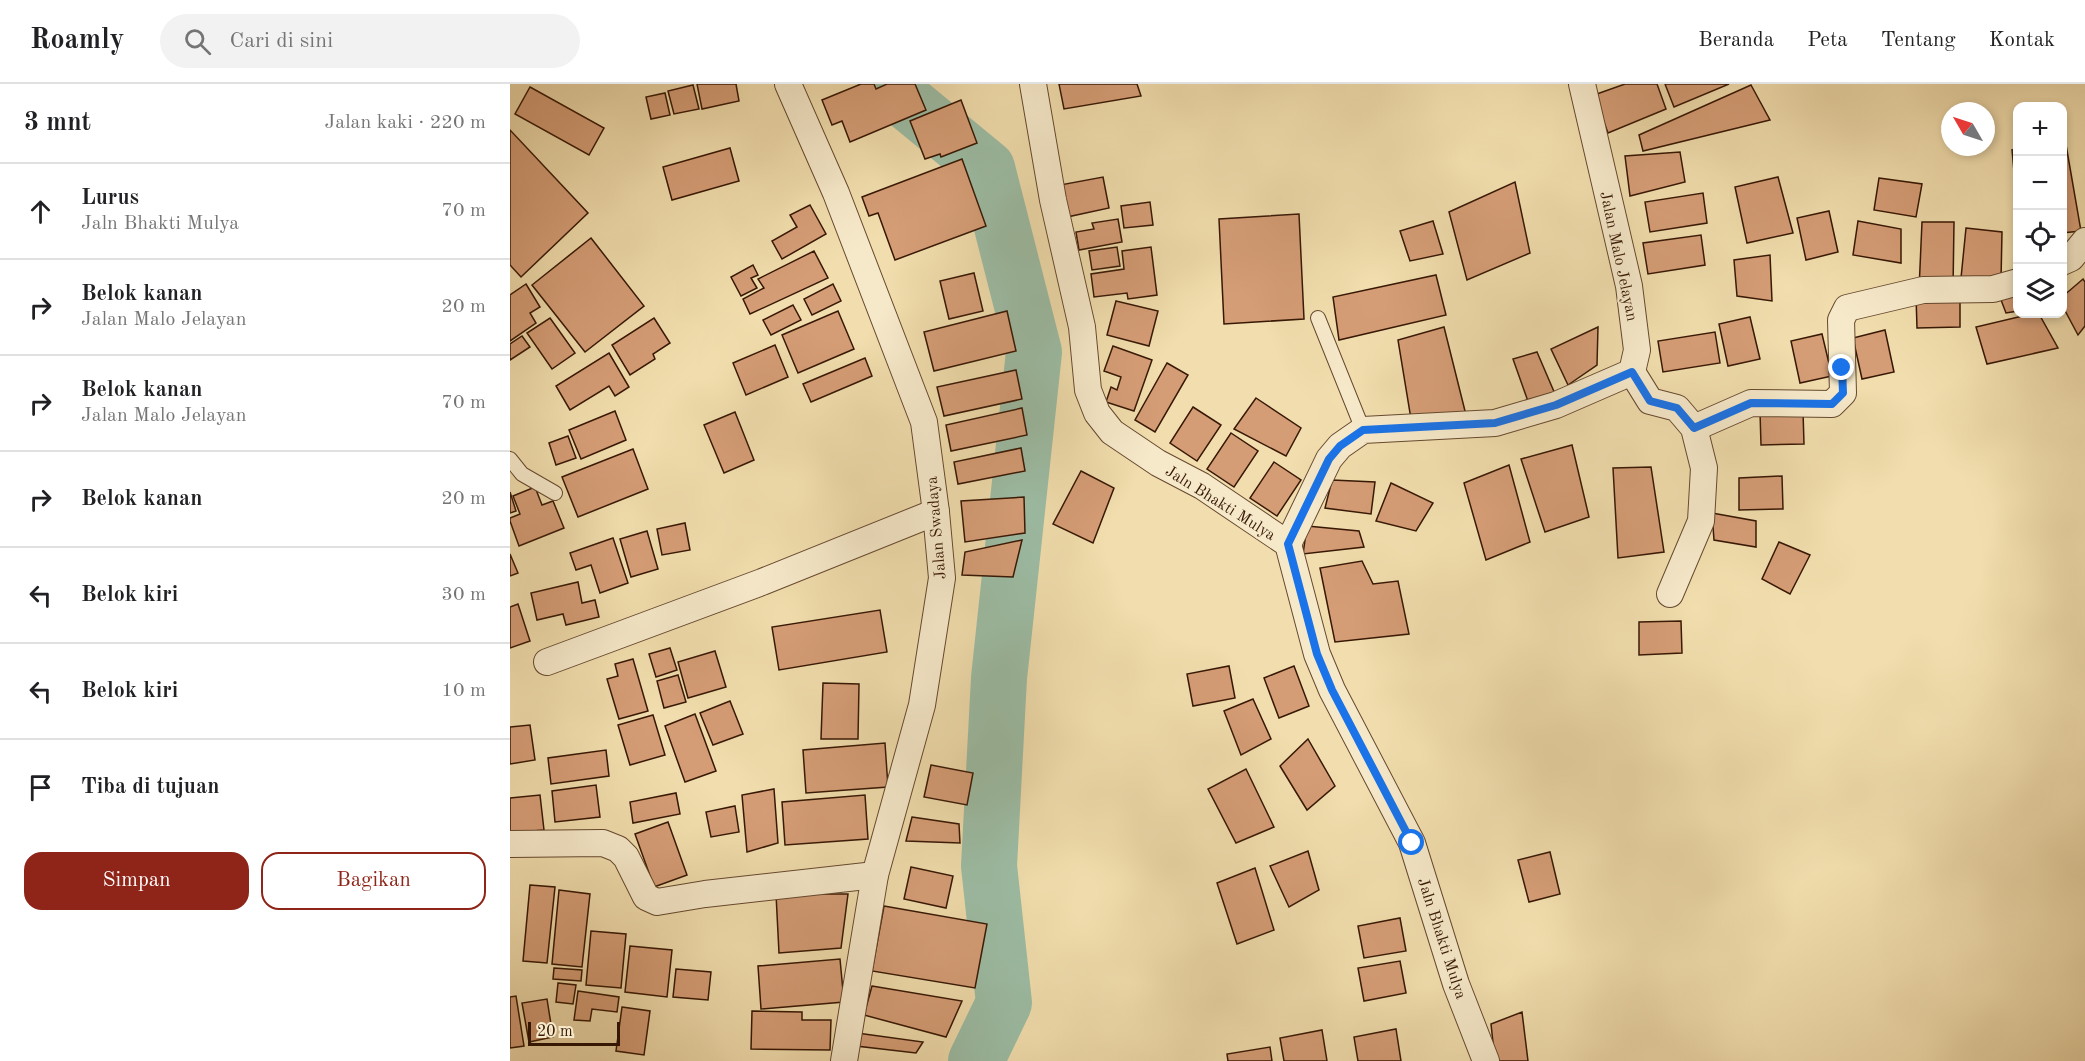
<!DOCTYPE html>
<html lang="id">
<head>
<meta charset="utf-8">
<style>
  body { margin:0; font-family:"Old Standard TT",serif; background:#f2f2f2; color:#202124 }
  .controls { position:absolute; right:18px; top:18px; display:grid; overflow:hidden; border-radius:12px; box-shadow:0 3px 9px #0003 }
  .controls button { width:54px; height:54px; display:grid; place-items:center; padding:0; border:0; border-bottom:2px solid #e0e0e0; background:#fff; color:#202124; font:30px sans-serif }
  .compass { position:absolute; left:1431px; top:18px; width:54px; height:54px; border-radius:50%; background:#fff; box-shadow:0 3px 9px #0003; rotate:309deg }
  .scale { position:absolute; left:18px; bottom:15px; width:92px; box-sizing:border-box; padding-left:6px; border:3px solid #371805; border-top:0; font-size:16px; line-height:21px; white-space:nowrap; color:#371805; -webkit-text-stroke:4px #f6e9ca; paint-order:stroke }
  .stop { position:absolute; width:18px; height:18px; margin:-14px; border:4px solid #1a73e8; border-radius:50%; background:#fff }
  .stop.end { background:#1a73e8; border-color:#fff; box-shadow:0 2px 6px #0008 }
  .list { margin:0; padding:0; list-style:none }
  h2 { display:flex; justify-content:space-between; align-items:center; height:78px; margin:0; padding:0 24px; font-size:26px }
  h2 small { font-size:20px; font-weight:400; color:#757577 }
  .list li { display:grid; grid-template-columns:39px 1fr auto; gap:18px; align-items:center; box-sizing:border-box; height:96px; padding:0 24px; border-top:2px solid #e0e0e0 }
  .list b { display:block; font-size:22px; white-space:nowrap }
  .list p { margin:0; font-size:20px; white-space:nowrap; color:#757577 }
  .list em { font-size:20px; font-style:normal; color:#757577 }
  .actions { display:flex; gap:12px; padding:18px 24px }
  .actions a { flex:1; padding:14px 0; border:2px solid #8f2418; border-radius:18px; text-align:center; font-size:21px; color:#8f2418 }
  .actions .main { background:#8f2418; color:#fff }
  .icon { flex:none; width:33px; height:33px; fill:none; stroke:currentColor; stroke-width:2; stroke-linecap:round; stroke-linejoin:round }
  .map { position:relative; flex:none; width:1575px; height:977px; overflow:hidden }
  header { display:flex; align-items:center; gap:36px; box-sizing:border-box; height:84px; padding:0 30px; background:#fff; border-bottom:2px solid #e0e0e0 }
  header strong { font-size:28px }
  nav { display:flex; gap:33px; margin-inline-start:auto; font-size:21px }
  .search { width:420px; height:54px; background:#f2f2f2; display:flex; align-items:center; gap:15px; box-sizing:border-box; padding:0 21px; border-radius:33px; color:#757577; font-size:22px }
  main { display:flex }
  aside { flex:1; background:#fff }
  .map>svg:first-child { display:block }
</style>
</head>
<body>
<header>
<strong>Roamly</strong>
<div class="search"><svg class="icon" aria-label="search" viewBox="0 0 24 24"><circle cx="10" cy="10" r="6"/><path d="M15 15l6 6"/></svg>Cari di sini</div>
<nav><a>Beranda</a><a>Peta</a><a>Tentang</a><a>Kontak</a></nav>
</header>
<main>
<aside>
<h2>3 mnt<small>Jalan kaki · 220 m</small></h2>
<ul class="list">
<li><svg class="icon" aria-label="ahead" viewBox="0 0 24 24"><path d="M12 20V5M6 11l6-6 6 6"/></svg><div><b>Lurus</b><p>Jaln Bhakti Mulya</p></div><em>70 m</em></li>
<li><svg class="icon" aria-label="right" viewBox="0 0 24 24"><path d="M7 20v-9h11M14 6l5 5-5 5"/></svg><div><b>Belok kanan</b><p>Jalan Malo Jelayan</p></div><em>20 m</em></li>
<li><svg class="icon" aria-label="right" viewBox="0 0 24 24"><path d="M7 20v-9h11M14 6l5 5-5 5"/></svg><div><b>Belok kanan</b><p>Jalan Malo Jelayan</p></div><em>70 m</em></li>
<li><svg class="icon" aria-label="right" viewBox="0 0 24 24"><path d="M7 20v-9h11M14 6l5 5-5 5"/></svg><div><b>Belok kanan</b></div><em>20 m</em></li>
<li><svg class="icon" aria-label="left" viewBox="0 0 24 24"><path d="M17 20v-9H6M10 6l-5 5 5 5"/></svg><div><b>Belok kiri</b></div><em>30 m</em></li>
<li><svg class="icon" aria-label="left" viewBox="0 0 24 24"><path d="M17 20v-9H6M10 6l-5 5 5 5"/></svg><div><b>Belok kiri</b></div><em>10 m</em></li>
<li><svg class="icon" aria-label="arrive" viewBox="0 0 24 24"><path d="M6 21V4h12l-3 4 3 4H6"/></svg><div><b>Tiba di tujuan</b></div></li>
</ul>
<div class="actions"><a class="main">Simpan</a><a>Bagikan</a></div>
</aside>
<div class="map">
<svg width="1575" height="977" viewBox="0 0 1575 977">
  <rect width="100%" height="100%" fill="#f1ddad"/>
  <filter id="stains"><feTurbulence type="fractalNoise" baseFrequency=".00333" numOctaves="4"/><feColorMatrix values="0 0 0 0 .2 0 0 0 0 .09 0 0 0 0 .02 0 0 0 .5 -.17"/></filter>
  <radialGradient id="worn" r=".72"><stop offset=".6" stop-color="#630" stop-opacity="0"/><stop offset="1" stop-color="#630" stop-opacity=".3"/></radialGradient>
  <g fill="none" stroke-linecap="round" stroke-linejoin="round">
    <path stroke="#9cbda5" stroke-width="56" d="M375 0 477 84 524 268 489 594 479 782 494 919 466 977"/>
  </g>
  <g fill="#d59d76" stroke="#371805" stroke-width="1.5">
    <path d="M187 0H226L229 17 192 25Z"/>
    <path d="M351 0H364L366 5 377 0H405L416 26 340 58 332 37 322 41 312 16Z"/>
    <path d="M549 0H627L631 12 554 25Z"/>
    <path d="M1115 0H1147L1156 25 1098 49 1084 11Z"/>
    <path d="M1155 0H1219L1164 23Z"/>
    <path d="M183 1 189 25 164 30 158 7Z"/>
    <path d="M1241 1 1260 36 1133 67 1129 51Z"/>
    <path d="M20 3 94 44 79 71 5 30Z"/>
    <path d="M155 9 160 31 141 35 136 13Z"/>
    <path d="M451 16 467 59 431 73 430 70 415 75 400 37Z"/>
    <path d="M0 46 78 129 11 193 0 181Z"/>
    <path d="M1555 55 1571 147 1552 149V56Z"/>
    <path d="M220 64 229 97 162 116 153 83Z"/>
    <path d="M1508 65V131L1502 66Z"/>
    <path d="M1170 68 1175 98 1120 112 1115 72Z"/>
    <path d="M452 75 476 142 385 176 368 129 359 132 352 113Z"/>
    <path d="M593 93 599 124 557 133 550 101Z"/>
    <path d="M1268 93 1283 149 1237 159 1225 103Z"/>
    <path d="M1369 94 1412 100 1406 133 1364 126Z"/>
    <path d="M1005 98 1020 169 957 196 939 128Z"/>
    <path d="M1193 109 1197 139 1140 148 1135 118Z"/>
    <path d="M640 118 643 141 614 144 611 122Z"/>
    <path d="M300 121 316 150 272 175 262 157 287 143 280 131Z"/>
    <path d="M1319 127 1328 168 1296 176 1287 134Z"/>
    <path d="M789 130 794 235 714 240 709 135Z"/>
    <path d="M608 135 612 158 569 166 566 148 584 145 582 139Z"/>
    <path d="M923 137 933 170 900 177 890 147Z"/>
    <path d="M1348 137 1391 145V179L1343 171Z"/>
    <path d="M1412 138H1444L1443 205 1409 206Z"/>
    <path d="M1456 144 1492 148 1491 196 1451 194Z"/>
    <path d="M1191 151 1195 181 1138 190 1133 159Z"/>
    <path d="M81 154 134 222 75 268 22 201Z"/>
    <path d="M607 163 610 182 582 186 579 167Z"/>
    <path d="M641 163 647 211 618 215 617 209 584 213 581 190 614 185 612 167Z"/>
    <path d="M304 167 318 194 240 230 233 215 254 204 248 195Z"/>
    <path d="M1260 171 1262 217 1227 212 1224 176Z"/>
    <path d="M243 181 248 191 241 194 247 204 231 212 221 193Z"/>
    <path d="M464 189 473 227 439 235 430 197Z"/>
    <path d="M926 191 936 231 829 256 823 213Z"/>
    <path d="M1573 195 1575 198V242L1568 251 1552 221V213Z"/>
    <path d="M16 200 30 223 20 229 26 239 0 257V211Z"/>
    <path d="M323 200 331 217 302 231 294 215Z"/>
    <path d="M1508 201V227L1496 229 1488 208Z"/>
    <path d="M1450 211V243L1407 244 1406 212Z"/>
    <path d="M606 217 648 227 639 262 597 251Z"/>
    <path d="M283 221 291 236 261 251 253 236Z"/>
    <path d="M328 227 344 265 288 289 272 251Z"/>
    <path d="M497 227 506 267 424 287 414 248Z"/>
    <path d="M1521 230H1529L1548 264 1477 280 1466 243Z"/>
    <path d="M1240 233 1250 275 1218 282 1209 240Z"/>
    <path d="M40 234 65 269 42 285 17 249Z"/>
    <path d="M144 234 160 259 143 270 145 275 120 291 102 261Z"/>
    <path d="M934 243 956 331 902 341 888 256Z"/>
    <path d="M1088 243 1087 281 1058 301 1041 265Z"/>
    <path d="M1375 246 1384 288 1352 295 1343 254Z"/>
    <path d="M1205 248 1210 279 1153 288 1148 257Z"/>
    <path d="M1312 250 1322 292 1290 299 1281 257Z"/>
    <path d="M12 252 20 263 0 276V260Z"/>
    <path d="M265 261 278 293 236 311 223 279Z"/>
    <path d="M603 262 642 276 624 327 596 318 601 303 607 306 611 293 594 287Z"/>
    <path d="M1027 268 1045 310 1020 323 1003 275Z"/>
    <path d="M99 269 119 303 105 312 99 302 60 326 46 302Z"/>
    <path d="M355 274 362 292 301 318 293 300Z"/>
    <path d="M657 279 678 291 645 348 625 336Z"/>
    <path d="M506 286 512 315 434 332 427 303Z"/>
    <path d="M746 314 791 344 776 372 724 345Z"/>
    <path d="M683 323 711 341 687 377 660 359Z"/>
    <path d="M512 324 517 351 441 367 436 341Z"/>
    <path d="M105 327 116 356 71 375 59 346Z"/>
    <path d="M1293 327 1294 360 1251 361 1250 328Z"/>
    <path d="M225 328 244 376 214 389 194 341Z"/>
    <path d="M721 349 748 367 724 403 697 385Z"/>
    <path d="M58 352 66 374 46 381 39 359Z"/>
    <path d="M1062 361 1079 433 1035 448 1011 375Z"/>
    <path d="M511 364 515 387 448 400 444 378Z"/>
    <path d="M123 365 138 405 68 433 52 393Z"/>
    <path d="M764 378 791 396 767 432 740 414Z"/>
    <path d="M999 381 1020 458 976 476 954 399Z"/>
    <path d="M1141 383 1154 468 1108 474 1103 384Z"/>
    <path d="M571 387 604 404 583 459 543 440Z"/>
    <path d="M1272 392 1273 425 1229 426V394Z"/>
    <path d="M822 396 865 398 861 430 815 424Z"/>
    <path d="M881 399 923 419 906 447 866 437Z"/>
    <path d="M25 403 32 421 43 417 54 444 9 462 0 437V434L10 430 3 412Z"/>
    <path d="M0 408 6 427 0 429Z"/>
    <path d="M514 413 515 449 455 458 451 417Z"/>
    <path d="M1202 429 1246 437V463L1204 456Z"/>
    <path d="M175 439 180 466 152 471 147 445Z"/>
    <path d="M797 442 849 447 854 463 793 470Z"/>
    <path d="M137 447 148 485 121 493 110 455Z"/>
    <path d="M103 454 118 499 90 509 81 481 66 486 60 469Z"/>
    <path d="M512 456 503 493 452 491 455 468Z"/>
    <path d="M1269 458 1300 471 1280 510 1252 495Z"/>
    <path d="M0 470 8 489 0 492Z"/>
    <path d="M852 477 863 500 888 497 899 550 825 558 810 484Z"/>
    <path d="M68 498 72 519 85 516 89 533 56 541 53 530 27 536 21 509Z"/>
    <path d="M8 520 20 557 0 564V523Z"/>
    <path d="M370 526 377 568 269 586 262 543Z"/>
    <path d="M1171 537 1172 569 1129 571V538Z"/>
    <path d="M160 564 167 586 146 593 139 570Z"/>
    <path d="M205 567 216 603 178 614 168 578Z"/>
    <path d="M123 575 138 627 109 635 97 595 108 592 105 580Z"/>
    <path d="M719 582 725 614 683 622 677 590Z"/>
    <path d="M784 582 799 622 769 634 754 594Z"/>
    <path d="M168 591 176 618 154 624 147 597Z"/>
    <path d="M313 599 349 600 348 655H311Z"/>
    <path d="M743 615 761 655 731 671 714 627Z"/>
    <path d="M220 617 233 650 203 661 190 629Z"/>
    <path d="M185 630 206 687 175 698 155 642Z"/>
    <path d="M143 631 155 671 120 681 108 641Z"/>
    <path d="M20 641 25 676 0 680V643Z"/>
    <path d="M798 655 825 702 797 726 770 682Z"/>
    <path d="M375 659 378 703 296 709 293 666Z"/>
    <path d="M96 666 99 692 41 700 38 674Z"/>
    <path d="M421 681 463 689 457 721 414 713Z"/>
    <path d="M736 685 764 743 726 759 698 705Z"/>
    <path d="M86 701 90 733 45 738 42 707Z"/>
    <path d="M264 705 268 759 237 768 232 711Z"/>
    <path d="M166 709 170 730 123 739 120 718Z"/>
    <path d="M30 711 34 746 0 749V714Z"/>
    <path d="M355 711 358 755 275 761 272 718Z"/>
    <path d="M225 722 229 748 201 753 196 728Z"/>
    <path d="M402 733 449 740 450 759 396 757Z"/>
    <path d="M158 738 177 791 144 803 125 750Z"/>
    <path d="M798 767 809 806 779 823 760 782Z"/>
    <path d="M1040 768 1050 810 1019 818 1008 776Z"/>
    <path d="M401 783 443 792 436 824 394 815Z"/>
    <path d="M745 784 764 846 727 860 707 799Z"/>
    <path d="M20 801 45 803 37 879 13 877Z"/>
    <path d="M49 806 80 810 72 883 42 880Z"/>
    <path d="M266 810H338L331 864 269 869Z"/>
    <path d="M374 822 477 840 465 904 362 887Z"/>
    <path d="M890 834 896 867 854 874 848 842Z"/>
    <path d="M81 847 116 850 111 904 76 901Z"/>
    <path d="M120 862 162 866 157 913 115 908Z"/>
    <path d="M330 875 334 918 251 925 248 882Z"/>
    <path d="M890 877 896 909 854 917 848 884Z"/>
    <path d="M44 884 72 886 71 897 43 895Z"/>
    <path d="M166 885 201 888 198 916 163 913Z"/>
    <path d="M48 899 66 901 63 920 46 918Z"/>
    <path d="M362 902 452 917 436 953 354 931Z"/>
    <path d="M68 907 109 913 107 928 82 925 80 937 64 936Z"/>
    <path d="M6 912 14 962 0 964V913Z"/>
    <path d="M37 915 43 953 19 958 12 919Z"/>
    <path d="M112 923 140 927 134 971 106 967Z"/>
    <path d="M242 927 292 928V936H321L320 966 241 965Z"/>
    <path d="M1012 928 1018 977H985L981 940Z"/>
    <path d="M886 945 891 977H848L844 953Z"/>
    <path d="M812 946 817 977H774L770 954Z"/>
    <path d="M347 949 413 958 406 969 346 962Z"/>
    <path d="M760 963 762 977H718L717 970Z"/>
  </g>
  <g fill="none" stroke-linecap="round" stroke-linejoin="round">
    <g stroke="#66492f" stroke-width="16">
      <g id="lane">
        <path d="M808 234 853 346"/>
        <path d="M0 375 12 390 45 409"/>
      </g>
    </g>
    <g stroke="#66492f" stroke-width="28">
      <g id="street">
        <path d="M278 0 326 109 414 338 426 428 432 494 412 621 365 791 334 977"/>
        <path d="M523 0 543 116 572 243 578 306 587 329 602 348 648 379 692 402 778 460 807 570 822 606 902 759 946 900 976 977"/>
        <path d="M1552 178 1561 174 1575 157"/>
        <path d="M1122 288 1140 317 1167 324 1184 344 1194 384 1191 437 1160 510"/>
        <path d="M1184 344 1241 319 1322 320 1333 309 1331 236 1337 224 1413 206 1483 205 1508 198"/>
        <path d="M778 460 819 375 830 362 853 346 985 339 1046 321 1122 288 1127 266 1119 202 1072 0"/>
        <path d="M37 578 252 498 426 428"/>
        <path d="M0 760 93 759 108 765 116 773 136 813 147 818 195 810 365 791"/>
      </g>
    </g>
    <use href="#lane" stroke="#f6e9ca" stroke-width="14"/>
    <use href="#street" stroke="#f6e9ca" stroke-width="26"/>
  </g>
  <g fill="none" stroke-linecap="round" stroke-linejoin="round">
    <path stroke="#1a73e8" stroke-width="8" d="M902 759 822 606 807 570 778 460 819 375 830 362 853 346 985 339 1046 321 1122 288 1140 317 1167 324 1184 344 1241 319 1322 320 1333 309 1332 284"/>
  </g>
  <g text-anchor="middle" stroke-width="4.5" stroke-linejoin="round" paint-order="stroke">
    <g font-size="16" fill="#371805" stroke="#f6e9ca">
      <text transform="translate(1110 172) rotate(78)" y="6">Jalan Malo Jelayan</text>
      <text transform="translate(711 418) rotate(32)" y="6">Jaln Bhakti Mulya</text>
      <text transform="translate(425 444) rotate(-95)" y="6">Jalan Swadaya</text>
      <text transform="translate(933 854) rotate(72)" y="6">Jaln Bhakti Mulya</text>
    </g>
  </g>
  <rect width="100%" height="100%" filter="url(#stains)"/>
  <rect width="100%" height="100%" fill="url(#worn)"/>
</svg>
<div class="controls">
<button>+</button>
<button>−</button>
<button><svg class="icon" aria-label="locate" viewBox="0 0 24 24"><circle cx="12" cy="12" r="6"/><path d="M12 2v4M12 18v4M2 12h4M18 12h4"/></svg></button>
<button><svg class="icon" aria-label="layers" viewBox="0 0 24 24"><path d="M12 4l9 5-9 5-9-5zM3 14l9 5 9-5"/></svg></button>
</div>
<svg class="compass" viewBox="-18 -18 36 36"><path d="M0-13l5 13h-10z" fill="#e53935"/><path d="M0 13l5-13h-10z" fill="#757577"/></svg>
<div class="scale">20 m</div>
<div class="stop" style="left:902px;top:759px"></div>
<div class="stop end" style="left:1332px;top:284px"></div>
</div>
</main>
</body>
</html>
